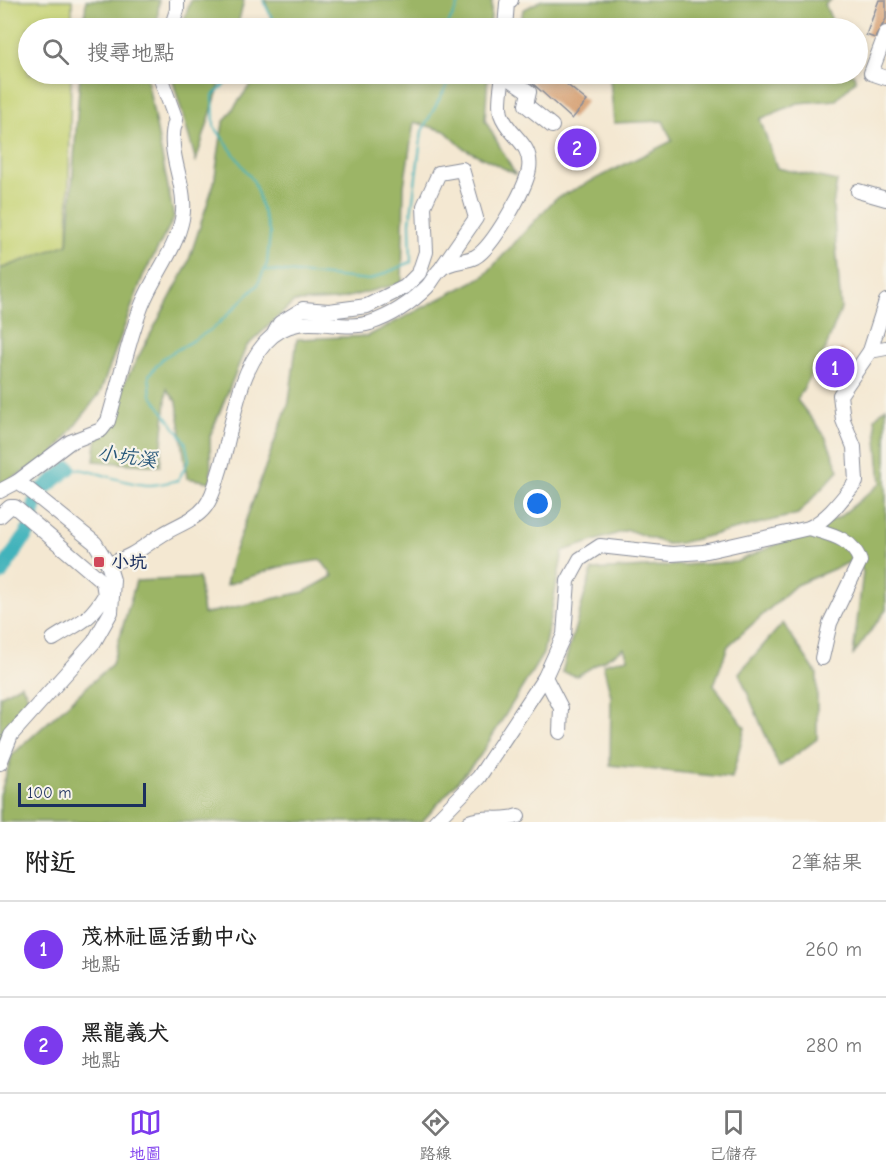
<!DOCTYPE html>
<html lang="zh-TW">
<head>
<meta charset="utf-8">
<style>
  body { margin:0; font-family:"Comic Neue","LXGW WenKai TC",sans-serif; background:#f6f6f6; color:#222 }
  .scale { position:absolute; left:18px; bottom:15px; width:128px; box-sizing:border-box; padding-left:6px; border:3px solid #1b2f5e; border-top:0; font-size:16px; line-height:21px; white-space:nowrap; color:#1b2f5e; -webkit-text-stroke:4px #f7f3e8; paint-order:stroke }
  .you { position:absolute; left:538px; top:504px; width:21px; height:21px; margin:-15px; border:4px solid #fff; border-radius:50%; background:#1a73e8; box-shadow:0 0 0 9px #1a73e833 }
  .badge { display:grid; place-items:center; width:39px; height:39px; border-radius:50%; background:#7c3aed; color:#fff; font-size:20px; font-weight:700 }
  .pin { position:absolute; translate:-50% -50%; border:3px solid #fff; box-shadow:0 2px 6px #0006 }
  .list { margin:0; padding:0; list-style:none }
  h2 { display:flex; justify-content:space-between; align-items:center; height:78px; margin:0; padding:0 24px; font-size:26px }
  h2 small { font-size:20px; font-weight:400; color:#767676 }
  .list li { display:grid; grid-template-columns:39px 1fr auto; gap:18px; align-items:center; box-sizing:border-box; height:96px; padding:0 24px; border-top:2px solid #e0e0e0 }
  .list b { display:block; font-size:22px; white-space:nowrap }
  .list p { margin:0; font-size:20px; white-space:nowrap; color:#767676 }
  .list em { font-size:20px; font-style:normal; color:#767676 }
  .icon { flex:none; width:33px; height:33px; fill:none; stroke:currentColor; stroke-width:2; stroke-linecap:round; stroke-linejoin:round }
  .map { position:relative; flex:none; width:886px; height:822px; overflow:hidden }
  .search { position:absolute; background:#fff; box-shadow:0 3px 9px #0003; left:18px; right:18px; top:18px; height:66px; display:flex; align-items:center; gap:15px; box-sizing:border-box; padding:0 21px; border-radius:33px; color:#767676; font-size:22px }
  .sheet { height:270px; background:#fff }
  nav { display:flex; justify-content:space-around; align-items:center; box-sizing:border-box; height:84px; border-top:2px solid #e0e0e0; background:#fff; font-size:16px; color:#767676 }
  nav a { display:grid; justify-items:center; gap:3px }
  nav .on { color:#7c3aed }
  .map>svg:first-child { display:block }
</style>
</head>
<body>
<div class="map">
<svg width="886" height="822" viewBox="0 0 886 822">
  <rect width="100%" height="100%" fill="#f7f3e8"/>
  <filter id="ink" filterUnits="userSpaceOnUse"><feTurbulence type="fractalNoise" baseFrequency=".0167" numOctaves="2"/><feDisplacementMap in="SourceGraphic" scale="12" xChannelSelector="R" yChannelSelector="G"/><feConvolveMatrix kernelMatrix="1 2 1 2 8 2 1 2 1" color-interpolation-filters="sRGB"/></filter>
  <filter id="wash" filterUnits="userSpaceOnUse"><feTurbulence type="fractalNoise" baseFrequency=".008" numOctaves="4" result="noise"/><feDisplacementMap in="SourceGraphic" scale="24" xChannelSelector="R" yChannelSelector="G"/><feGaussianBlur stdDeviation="1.35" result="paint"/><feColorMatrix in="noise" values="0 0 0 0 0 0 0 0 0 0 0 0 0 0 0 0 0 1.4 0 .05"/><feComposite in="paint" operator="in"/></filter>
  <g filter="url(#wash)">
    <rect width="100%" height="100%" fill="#f4e8d2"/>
    <path fill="#c6d374" stroke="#708169" stroke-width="1.5" d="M0 0H72V28H28V74H71L68 244 0 269Z"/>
    <g fill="#9cb566" stroke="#5c7262" stroke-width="1.5">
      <path d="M86 0H159L157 28H84Z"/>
      <path d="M191 0H244L237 28H181Z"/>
      <path d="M265 0H492L490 28H274Z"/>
      <path d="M542 0H831L825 4 835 28H520L523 10Z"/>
      <path d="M80 74H146L174 218 143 276 100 393 52 456 0 485V269L68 244Z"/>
      <path d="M171 74H223L196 161Z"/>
      <path d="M258 74H488L485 120 515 174 463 148 445 131 414 122 404 186 402 283 337 300 294 302 246 347 210 436 211 482 187 478 177 402 167 389 160 466 94 461 97 434 187 266 214 183 223 123Z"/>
      <path d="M602 74H853L856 80 836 100 798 103 760 119 777 168 837 181 833 206 841 309 825 350 797 400 825 436 839 470 798 514 680 543 667 544 628 530 563 551 543 654 480 756 422 822H0V795L12 755 112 664 136 581 199 578 203 614 304 592 333 576 321 560 279 567 226 585 232 558 289 402 297 339 368 336 484 276 555 199 672 141 663 121 614 123 610 79Z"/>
      <path d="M886 407V610L853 655 863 572 857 559 796 585 728 646 714 685 745 728 732 778 610 765 611 696 603 664 628 658 624 648 577 676 562 672 592 570 736 562 838 518 881 483 875 418Z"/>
      <path d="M783 623 817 674V739L779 767 739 673Z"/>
      <path d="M21 684 30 700 0 742V696Z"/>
    </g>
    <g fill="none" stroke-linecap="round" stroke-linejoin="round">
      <g stroke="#43b3bb" stroke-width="2">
        <path d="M263 0 277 28"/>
        <path d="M446 28 461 0"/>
        <path d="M265 270 370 280 411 262 410 222 422 131 453 74"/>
        <path d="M69 468C96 469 121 484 149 485 158 485 169 482 178 480L189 460 185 441 151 395 149 375 163 358 214 328 257 286 267 264 270 234 254 182 214 126 213 95 236 74"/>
      </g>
      <g stroke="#43b3bb" stroke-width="15">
        <path d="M33 514 38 493 69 468"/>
        <path d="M0 574 30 529"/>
      </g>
    </g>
    <g id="blocks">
      <g fill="#d7a377">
        <path d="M879 0H886V19L875 38 866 35Z"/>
        <path d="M538 74H554L587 101 572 119 531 82Z"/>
        <path d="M841 349 853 359 830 387 818 376Z"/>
      </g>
    </g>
  </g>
  <g filter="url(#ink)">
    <use href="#blocks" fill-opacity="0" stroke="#888c98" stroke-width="1.5"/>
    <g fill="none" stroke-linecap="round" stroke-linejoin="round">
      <g stroke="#888c98" stroke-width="16">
        <g id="minor">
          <path d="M171 28 177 10V0"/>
          <path d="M505 28 507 3 511 0"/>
          <path d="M886 33 871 73 886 78"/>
          <path d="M503 74 529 92 526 105 552 126"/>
          <path d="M858 191 886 199"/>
          <path d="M275 332 280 323 303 309 329 311 367 306 405 287 419 273 426 252 424 206 439 173 462 169 476 218 442 267"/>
          <path d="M870 351 886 348"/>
          <path d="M17 482 70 442 101 430 108 421C119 384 127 346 140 310 151 278 175 253 182 219 189 185 164 153 176 120L159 74"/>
          <path d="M0 491 17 482 28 489 95 543 108 564"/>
          <path d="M0 516 10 507H15L103 582 105 595C88 623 79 622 53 639"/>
          <path d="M809 528C829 534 853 538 860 561L830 623 822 658"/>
          <path d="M545 677 561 708 560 732"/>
          <path d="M0 763 11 735 94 642 111 612 113 580 108 564C135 556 142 547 163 534 177 525 195 520 205 507 212 498 216 484 219 473 233 430 235 377 266 342 298 307 335 333 370 323 391 316 411 303 427 287 432 282 435 274 441 269 448 261 465 262 475 257 492 248 526 189 529 169 533 143 508 136 501 114 498 103 502 85 503 74"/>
          <path d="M435 822 479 777 545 677 564 635 568 581 580 559 600 546 672 554 703 552 809 528C829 518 842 499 856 482L854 447 843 420 840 395 870 351 886 301"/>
          <path d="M469 822C486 815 503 822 518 816"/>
        </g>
      </g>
      <use href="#minor" stroke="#fff" stroke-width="14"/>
    </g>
  </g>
  <rect fill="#d1495b" stroke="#f7f3e8" stroke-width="2" x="93" y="556" width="12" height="12" rx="3"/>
  <g text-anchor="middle" stroke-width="4.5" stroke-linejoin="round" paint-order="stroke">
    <g font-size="18" font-weight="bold" fill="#1b2f5e" stroke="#f7f3e8" text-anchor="start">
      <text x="111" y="568">小坑</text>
    </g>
    <g font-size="20" font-style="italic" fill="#27577a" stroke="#f7f3e8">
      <text transform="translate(127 456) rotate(8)" y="7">小坑溪</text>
    </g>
  </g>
</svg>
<div class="scale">100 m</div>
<div class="you"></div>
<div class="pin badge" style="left:835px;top:368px">1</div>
<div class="pin badge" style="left:577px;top:148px">2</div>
<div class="search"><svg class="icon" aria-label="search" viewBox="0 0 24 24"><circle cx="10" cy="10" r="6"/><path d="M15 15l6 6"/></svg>搜尋地點</div>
</div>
<section class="sheet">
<h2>附近<small>2筆結果</small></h2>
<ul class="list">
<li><span class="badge">1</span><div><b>茂林社區活動中心</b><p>地點</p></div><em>260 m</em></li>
<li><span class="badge">2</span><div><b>黑龍義犬</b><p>地點</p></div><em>280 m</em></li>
</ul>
</section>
<nav>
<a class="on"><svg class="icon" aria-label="map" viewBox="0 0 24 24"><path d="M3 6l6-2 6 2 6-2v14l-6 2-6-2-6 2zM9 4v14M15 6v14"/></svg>地圖</a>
<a><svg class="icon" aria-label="directions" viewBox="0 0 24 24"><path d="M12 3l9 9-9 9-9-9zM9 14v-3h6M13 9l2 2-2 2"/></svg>路線</a>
<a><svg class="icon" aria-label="saved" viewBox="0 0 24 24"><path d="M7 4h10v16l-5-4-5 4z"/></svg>已儲存</a>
</nav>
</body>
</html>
